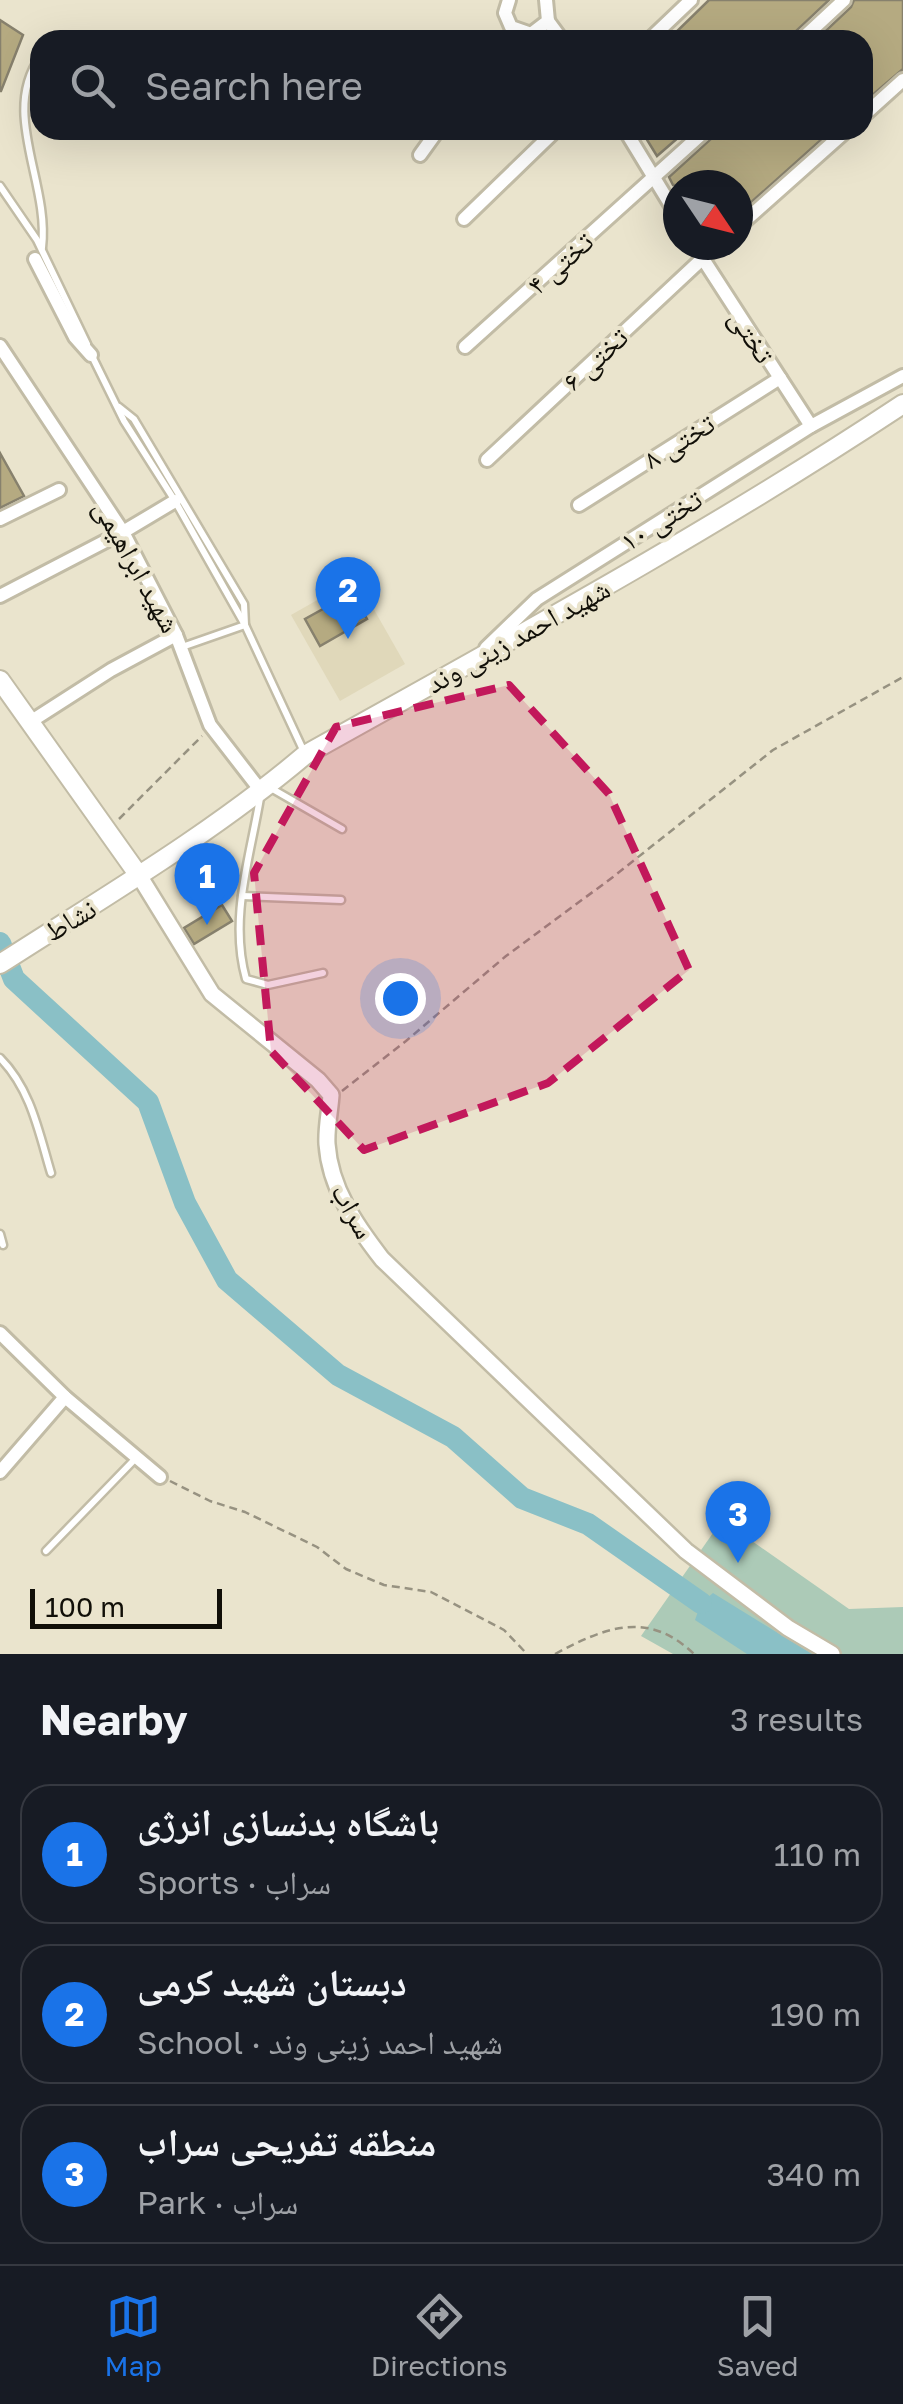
<!DOCTYPE html>
<html lang="en">
<head>
<meta charset="utf-8">
<style>
  body { margin:0; font-family:"Golos Text","Noto Naskh Arabic",sans-serif; background:#20242c; color:#f1f3f6 }
  .compass { position:absolute; left:663px; top:170px; width:90px; height:90px; border-radius:50%; background:#171b24; box-shadow:0 10px 40px #0002; rotate:125deg }
  .scale { position:absolute; left:30px; bottom:25px; width:192px; box-sizing:border-box; padding-left:10px; border:5px solid #110f08; border-top:0; font-size:28px; line-height:35px; white-space:nowrap; color:#110f08; -webkit-text-stroke:8px #eae4cd; paint-order:stroke }
  .you { position:absolute; left:400px; top:998px; width:35px; height:35px; margin:-25px; border:8px solid #fff; border-radius:50%; background:#1a73e8; box-shadow:0 0 0 15px #1a73e833 }
  .badge { display:grid; place-items:center; width:65px; height:65px; border-radius:50%; background:#1a73e8; color:#fff; font-size:32px; font-weight:700 }
  .pin { position:absolute; translate:-50% -82px; filter:drop-shadow(0 2px 5px #0008) }
  .pin::after { content:''; position:absolute; top:52px; width:35px; height:30px; background:inherit; clip-path:polygon(0 0,100% 0,50% 100%) }
  .list { margin:0; padding:0; list-style:none }
  h2 { display:flex; justify-content:space-between; align-items:center; height:130px; margin:0; padding:0 40px; font-size:42px }
  h2 small { font-size:32px; font-weight:400; color:#9ea1a6 }
  .list li { display:grid; grid-template-columns:65px 1fr auto; gap:30px; align-items:center; box-sizing:border-box; height:140px; margin:0 20px 20px; padding:0 20px; border:2px solid #363941; border-radius:30px }
  .list b { display:block; font-size:38px; white-space:nowrap }
  .list p { margin:0; font-size:32px; white-space:nowrap; color:#9ea1a6 }
  .list em { font-size:32px; font-style:normal; color:#9ea1a6 }
  .icon { flex:none; width:55px; height:55px; fill:none; stroke:currentColor; stroke-width:2; stroke-linecap:round; stroke-linejoin:round }
  .map { position:relative; flex:none; width:903px; height:1654px; overflow:hidden }
  .search { position:absolute; background:#171b24; box-shadow:0 10px 40px #0002; left:30px; right:30px; top:30px; height:110px; display:flex; align-items:center; gap:25px; box-sizing:border-box; padding:0 35px; border-radius:30px; color:#9ea1a6; font-size:38px }
  .sheet { height:610px; background:#171b24 }
  nav { display:flex; justify-content:space-around; align-items:center; box-sizing:border-box; height:140px; border-top:2px solid #363941; background:#171b24; font-size:28px; color:#9ea1a6 }
  nav a { display:grid; justify-items:center; gap:5px }
  nav .on { color:#1a73e8 }
  .map>svg:first-child { display:block }
</style>
</head>
<body>
<div class="map">
<svg width="903" height="1654" viewBox="0 0 903 1654">
  <rect width="100%" height="100%" fill="#eae4cd"/>
  <path fill="#e0d8ba" d="M356 578 405 664 340 701 291 615Z"/>
  <path fill="#accab7" d="M722 1520 849 1609 903 1607V1654H673L641 1636Z"/>
  <path fill="#8ac0c6" d="M713 1593 812 1654H747L695 1620 701 1603Z"/>
  <g fill="none" stroke-linecap="round" stroke-linejoin="round">
    <path stroke="#8ac0c6" stroke-width="22" d="M0 943 14 979 148 1102 185 1203 227 1280 338 1375 453 1437 522 1498 588 1524 701 1603"/>
  </g>
  <g fill="#b5aa81" stroke="#87816d" stroke-width="2.5">
    <path d="M709 0H829L794 33 791 40H668Z"/>
    <path d="M854 0H903V69L863 103V40H816L851 7Z"/>
    <path d="M0 20 23 35 1 91H0Z"/>
    <path d="M641 130H687L657 156Z"/>
    <path d="M716 130H832L738 214V185H673L669 177 713 137Z"/>
    <path d="M0 453 24 496 0 508Z"/>
    <path d="M352 593 367 619 320 646 305 619Z"/>
    <path d="M222 905 232 921 194 944 184 928Z"/>
  </g>
  <g fill="none" stroke-linecap="round" stroke-linejoin="round">
    <g stroke="#c2bca6" stroke-width="11">
      <g id="service">
        <path d="M40 57C0 114 50 182 42 248"/>
        <path d="M0 186 37 240 87 344"/>
        <path d="M92 356 124 421 175 501 245 625 305 754"/>
        <path d="M119 407 134 419 244 604 245 625 182 647"/>
        <path d="M269 787 342 829"/>
        <path d="M260 798C250 858 229 919 246 979L268 985 323 973"/>
        <path d="M242 896 341 900"/>
        <path d="M0 1058C31 1089 39 1133 51 1173"/>
        <path d="M0 1234 3 1245"/>
        <path d="M46 1551 136 1458"/>
      </g>
    </g>
    <g stroke="#c2bca6" stroke-width="18">
      <g id="minor">
        <path d="M509 0 505 13 511 27 531 34 548 21 546 0"/>
        <path d="M548 21 562 40"/>
        <path d="M649 40 691 0"/>
        <path d="M801 40 844 0"/>
        <path d="M863 116 903 80"/>
        <path d="M625 130 678 217"/>
        <path d="M420 155 438 130"/>
        <path d="M464 219 556 130"/>
        <path d="M738 227 847 130"/>
        <path d="M694 245 811 426"/>
        <path d="M35 259 75 337 91 355"/>
        <path d="M0 346 123 532 176 635 210 725 261 791"/>
        <path d="M465 347 706 130"/>
        <path d="M487 460 717 245"/>
        <path d="M579 505 780 378"/>
        <path d="M0 519 59 490"/>
        <path d="M0 596 123 532 175 501"/>
        <path d="M486 648 537 599 811 426 903 376"/>
        <path d="M30 722 111 670 176 635"/>
        <path d="M0 1333 65 1397 160 1477"/>
        <path d="M0 1472 65 1397"/>
      </g>
    </g>
    <g stroke="#c2bca6" stroke-width="20">
      <path id="tertiary" d="M140 877 212 994 318 1080 331 1095C330 1111 326 1128 327 1144 330 1188 355 1224 382 1259L686 1551 788 1628 832 1654"/>
    </g>
    <g stroke="#c2bca6" stroke-width="22">
      <g id="secondary">
        <path d="M0 680 140 877"/>
        <path d="M0 964C104 897 210 835 305 755 507 642 710 532 903 404"/>
      </g>
    </g>
    <g stroke="#979281" stroke-width="2.5" stroke-dasharray="8 5" stroke-linecap="butt">
      <path d="M119 819 202 736"/>
      <path d="M342 1091 406 1041 506 956 613 877 773 750 903 677"/>
      <path d="M170 1481 210 1501 245 1512 317 1547 346 1569 384 1585 431 1592 504 1630 527 1654"/>
      <path d="M555 1654C604 1628 647 1609 694 1654"/>
    </g>
    <use href="#service" stroke="#fff" stroke-width="6"/>
    <use href="#minor" stroke="#fff" stroke-width="12"/>
    <use href="#tertiary" stroke="#fff" stroke-width="15"/>
    <use href="#secondary" stroke="#fff" stroke-width="18"/>
  </g>
  <path fill="#c2185b" fill-opacity="0.2" stroke="#c2185b" stroke-width="8" stroke-dasharray="20 12" stroke-linejoin="round" d="M509 685 609 794 689 970 548 1083 364 1150 271 1051 254 873 336 727Z"/>
  <g text-anchor="middle" stroke-width="8" stroke-linejoin="round" paint-order="stroke">
    <g font-size="28" fill="#110f08" stroke="#eae4cd">
      <text transform="translate(560 263) rotate(-42)" y="10">تختی ۴</text>
      <text transform="translate(752 336) rotate(57)" y="10">تختی</text>
      <text transform="translate(595 359) rotate(-43)" y="10">تختی ۶</text>
      <text transform="translate(679 441) rotate(-32)" y="10">تختی ۸</text>
      <text transform="translate(661 520) rotate(-32)" y="10">تختی ۱۰</text>
      <text transform="translate(137 566) rotate(61)" y="10">شهید ابراهیمی</text>
      <text transform="translate(518 636) rotate(-29)" y="10">شهید احمد زینی وند</text>
      <text transform="translate(70 920) rotate(-31)" y="10">نشاط</text>
      <text transform="translate(353 1211) rotate(61)" y="10">سراب</text>
    </g>
  </g>
</svg>
<svg class="compass" viewBox="-18 -18 36 36"><path d="M0-13l5 13h-10z" fill="#e53935"/><path d="M0 13l5-13h-10z" fill="#9ea1a6"/></svg>
<div class="scale">100 m</div>
<div class="you"></div>
<div class="pin badge" style="left:207px;top:925px">1</div>
<div class="pin badge" style="left:348px;top:639px">2</div>
<div class="pin badge" style="left:738px;top:1563px">3</div>
<div class="search"><svg class="icon" aria-label="search" viewBox="0 0 24 24"><circle cx="10" cy="10" r="6"/><path d="M15 15l6 6"/></svg>Search here</div>
</div>
<section class="sheet">
<h2>Nearby<small>3 results</small></h2>
<ul class="list">
<li><span class="badge">1</span><div><b>باشگاه بدنسازی انرژی</b><p>Sports · سراب</p></div><em>110 m</em></li>
<li><span class="badge">2</span><div><b>دبستان شهید کرمی</b><p>School · شهید احمد زینی وند</p></div><em>190 m</em></li>
<li><span class="badge">3</span><div><b>منطقه تفریحی سراب</b><p>Park · سراب</p></div><em>340 m</em></li>
</ul>
</section>
<nav>
<a class="on"><svg class="icon" aria-label="map" viewBox="0 0 24 24"><path d="M3 6l6-2 6 2 6-2v14l-6 2-6-2-6 2zM9 4v14M15 6v14"/></svg>Map</a>
<a><svg class="icon" aria-label="directions" viewBox="0 0 24 24"><path d="M12 3l9 9-9 9-9-9zM9 14v-3h6M13 9l2 2-2 2"/></svg>Directions</a>
<a><svg class="icon" aria-label="saved" viewBox="0 0 24 24"><path d="M7 4h10v16l-5-4-5 4z"/></svg>Saved</a>
</nav>
</body>
</html>
